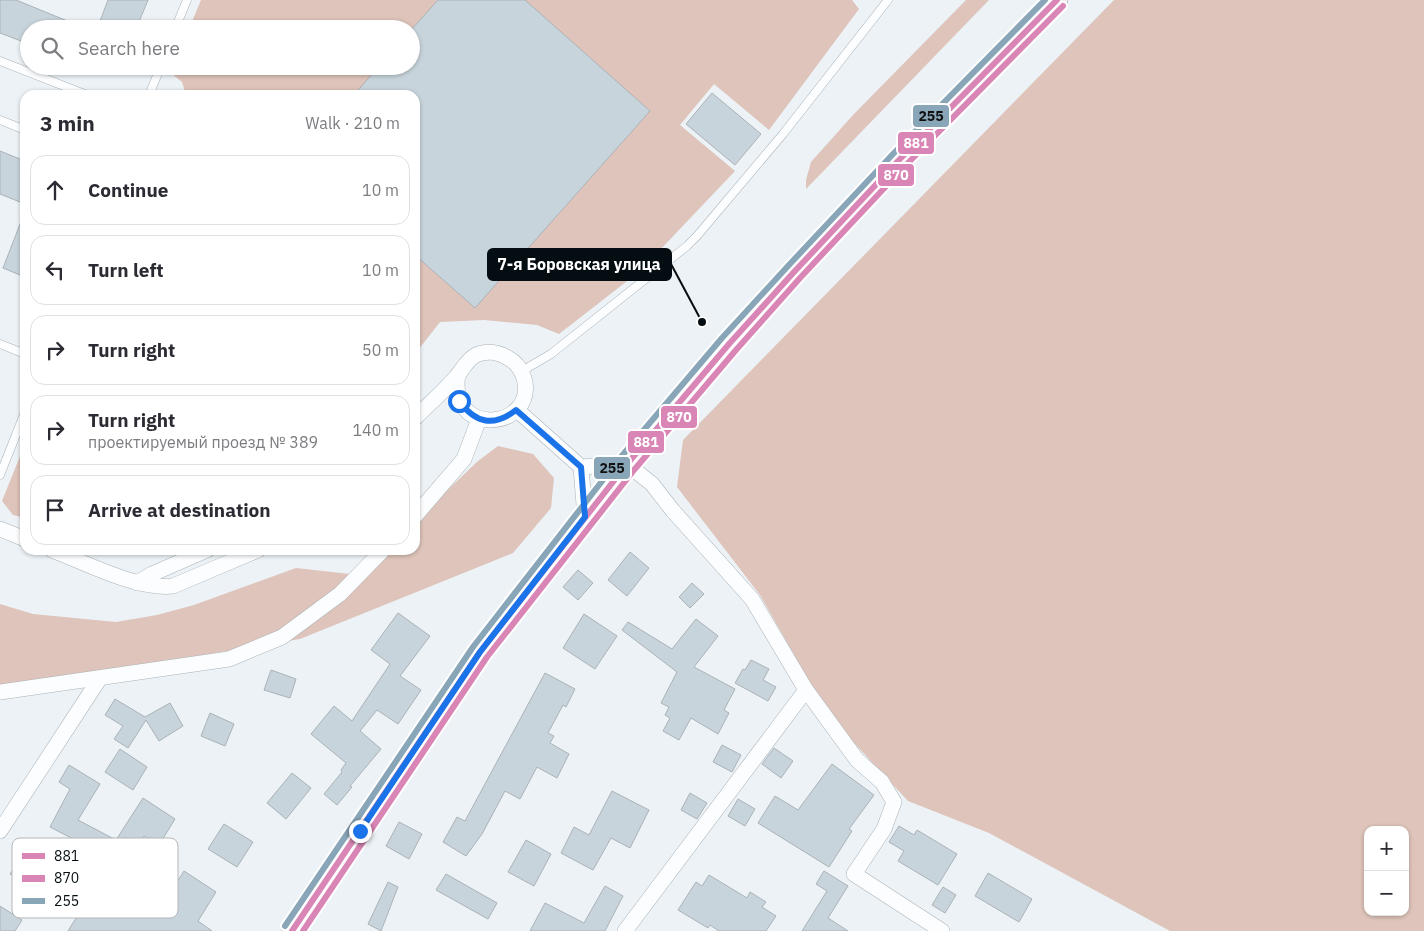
<!DOCTYPE html>
<html lang="en">
<head>
<meta charset="utf-8">
<style>
  body { margin:0; font-family:"IBM Plex Sans",sans-serif; background:#f7f7f7; color:#2b2b33 }
  .controls { position:absolute; right:15px; bottom:15px; display:grid; overflow:hidden; border-radius:10px; box-shadow:0 1px 4px #0004 }
  .controls button { width:45px; height:45px; display:grid; place-items:center; padding:0; border:0; border-bottom:1px solid #e1e1e2; background:#fff; color:#2b2b33; font:25px sans-serif }
  .stop { position:absolute; width:15px; height:15px; margin:-11px; border:4px solid #1a73e8; border-radius:50%; background:#fff }
  .stop.end { background:#1a73e8; border-color:#fff; box-shadow:0 1px 5px #0008 }
  .list { margin:0; padding:0; list-style:none }
  h2 { display:flex; justify-content:space-between; align-items:center; height:65px; margin:0; padding:0 20px; font-size:21px }
  h2 small { font-size:16px; font-weight:400; color:#7c7c81 }
  .list li { display:grid; grid-template-columns:32px 1fr auto; gap:15px; align-items:center; box-sizing:border-box; height:70px; margin:0 10px 10px; padding:0 10px; border:1px solid #e1e1e2; border-radius:15px }
  .list b { display:block; font-size:19px; white-space:nowrap }
  .list p { margin:0; font-size:16px; white-space:nowrap; color:#7c7c81 }
  .list em { font-size:16px; font-style:normal; color:#7c7c81 }
  .icon { flex:none; width:28px; height:28px; fill:none; stroke:currentColor; stroke-width:2; stroke-linecap:round; stroke-linejoin:round }
  .map { position:relative; flex:none; width:1424px; height:931px; overflow:hidden }
  .search { position:absolute; background:#fff; box-shadow:0 1px 4px #0004; left:20px; top:20px; width:400px; height:55px; display:flex; align-items:center; gap:12px; box-sizing:border-box; padding:0 18px; border-radius:28px; color:#7c7c81; font-size:19px }
  .panel { position:absolute; background:#fff; box-shadow:0 1px 4px #0004; left:20px; top:90px; width:400px; height:465px; border-radius:15px }
  .map>svg:first-child { display:block }
</style>
</head>
<body>
<div class="map">
<svg width="1424" height="931" viewBox="0 0 1424 931">
  <rect width="100%" height="100%" fill="#ecf2f6"/>
  <g fill="#dec4ba" fill-rule="evenodd">
    <path d="M201 0H852L859 9 769 130 714 84 680 125 735 171 640 271 559 334 537 325 484 320 440 322 415 354V95H186L182 82 171 73 174 66H411V29H189Z"/>
    <path d="M966 0H989L806 189V180L811 162 853 115Z"/>
    <path d="M1114 0H1424V931H1170L989 833 908 801 829 716 760 595 677 487 683 440ZM1368 830H1405V912H1368Z"/>
    <path d="M25 444V518L13 515 2 501Z"/>
    <path d="M498 446 533 454 554 478 551 508 513 553 300 639 0 688V604L33 614 116 622 157 615 194 605 296 568 359 575 385 550H415V521L478 461Z"/>
  </g>
  <g fill="#c8d4dc" stroke="#abb2b7">
    <path d="M0 0H16L87 29H29V44L0 33Z"/>
    <path d="M108 0H148L136 29H97Z"/>
    <path d="M438 0H525L650 111 475 308 415 255V95H354L379 66H411V30Z"/>
    <path d="M712 93 761 134 735 165 686 124Z"/>
    <path d="M0 151 25 161V204L0 194Z"/>
    <path d="M24 214 25 215V277L3 268Z"/>
    <path d="M630 552 649 568 627 596 608 580Z"/>
    <path d="M578 570 593 583 578 600 563 587Z"/>
    <path d="M692 583 704 594 690 608 679 597Z"/>
    <path d="M398 613 430 636 400 676 421 690 398 724 377 710 360 731 381 749 350 786 352 787 337 805 324 794 342 772 341 770 346 763 311 734 334 706 352 721 390 664 371 650Z"/>
    <path d="M584 614 617 636 595 669 563 648Z"/>
    <path d="M696 619 718 636 694 667 735 689 724 710 729 713 718 734 691 718 679 740 663 731 670 718 665 715 669 707 661 703 677 672 622 630 628 622 672 649Z"/>
    <path d="M751 660 769 669 763 680 776 687 768 701 735 683 743 669 745 670Z"/>
    <path d="M271 670 296 679 290 698 264 690Z"/>
    <path d="M545 673 575 689 566 707 563 705 548 733 554 736 550 743 569 754 557 778 537 767 520 799 505 791 482 834 466 856 443 842 457 817 465 821Z"/>
    <path d="M115 699 145 717 170 703 183 726 159 741 146 720 128 748 114 739 123 726 105 715Z"/>
    <path d="M210 713 234 724 225 746 201 736Z"/>
    <path d="M722 745 741 755 732 772 713 762Z"/>
    <path d="M774 748 793 761 781 778 762 764Z"/>
    <path d="M120 749 147 767 133 790 105 772Z"/>
    <path d="M832 764 874 795 849 829 852 831 829 867 758 823 775 796 798 810Z"/>
    <path d="M69 765 100 784 78 820 116 840 143 798 175 819 159 845 144 836 122 872 107 863 109 860 75 838V840L50 827 70 789 59 782Z"/>
    <path d="M292 773 311 788 286 819 267 803Z"/>
    <path d="M612 791 649 810 630 848 611 838 593 870 561 853 574 827 589 835Z"/>
    <path d="M690 793 707 803 697 819 681 810Z"/>
    <path d="M738 799 755 809 745 826 728 816Z"/>
    <path d="M399 822 422 834 409 859 386 846Z"/>
    <path d="M224 824 253 842 237 867 208 849Z"/>
    <path d="M899 826 914 835 917 830 957 854 938 885 898 861 904 851 889 842Z"/>
    <path d="M526 840 551 854 534 886 508 872Z"/>
    <path d="M28 846 64 870 47 897 10 874Z"/>
    <path d="M184 871 216 892 198 921 212 931H68L88 899 113 916 139 879 167 898Z"/>
    <path d="M824 871 848 886 828 918 848 931H802L827 891 816 884Z"/>
    <path d="M988 873 1032 899 1019 922 975 896Z"/>
    <path d="M446 874 497 903 488 919 436 890Z"/>
    <path d="M709 875 747 898 750 892 766 902 762 907 776 916 766 931H719L710 925 708 928 678 910 696 882 702 886Z"/>
    <path d="M388 882 398 887 381 931 368 924Z"/>
    <path d="M605 886 623 896 605 931H530L545 903 584 923Z"/>
    <path d="M943 887 956 895 945 913 932 905Z"/>
    <path d="M0 906 22 920 15 931H0Z"/>
  </g>
  <g fill="none" stroke-linecap="round" stroke-linejoin="round">
    <g stroke="#abb3b8" stroke-width="9">
      <g id="lane">
        <path d="M175 29 187 0"/>
        <path d="M0 61 87 95"/>
        <path d="M149 95 161 66"/>
        <path d="M0 120 25 130"/>
        <path d="M0 344 25 354"/>
        <path d="M522 371 551 354 687 246 697 236 783 134 888 0"/>
        <path d="M0 475 25 412"/>
      </g>
    </g>
    <g stroke="#abb3b8" stroke-width="16">
      <g id="street">
        <path d="M517 410 581 467 585 517"/>
        <path d="M415 418C429 404 445 390 458 375 464 367 467 360 476 355 486 350 499 352 508 358 516 362 521 369 524 378 538 429 447 440 458 374"/>
        <path d="M581 467 627 464 652 484 673 511 752 599 806 690 625 931"/>
        <path d="M415 516 464 459 479 419"/>
        <path d="M0 529 25 539"/>
        <path d="M52 550C86 563 137 590 173 586L258 550"/>
        <path d="M137 583 152 574 207 550"/>
        <path d="M806 690 857 760 882 782 894 802 884 829 854 874 942 931"/>
        <path d="M0 692 229 659 282 637 340 594 383 550"/>
        <path d="M0 831 100 678"/>
      </g>
    </g>
    <g stroke="#abb3b8" stroke-width="22">
      <path id="secondary" d="M292 931 480 652 627 464 729 344 794 272 899 160 1057 0"/>
    </g>
    <use href="#lane" stroke="#fcfdfe" stroke-width="8"/>
    <use href="#street" stroke="#fcfdfe" stroke-width="15"/>
    <use href="#secondary" stroke="#f2efee" stroke-width="21"/>
    <g stroke="#fff" stroke-width="10">
      <path id="bus-1" d="M292 931 480 652 627 464 729 344 794 272 899 160 1057 0"/>
    </g>
    <g stroke="#fff" stroke-width="10">
      <path id="bus-2" d="M303 931 487 657 634 470 736 350 800 278 905 166 1063 6"/>
    </g>
    <g stroke="#fff" stroke-width="10">
      <path id="bus-3" d="M285 926 473 647 620 458 722 338 788 266 893 154 1045 0"/>
    </g>
    <use href="#bus-1" stroke="#d985b5" stroke-width="6"/>
    <use href="#bus-2" stroke="#d985b5" stroke-width="6"/>
    <use href="#bus-3" stroke="#89a5b8" stroke-width="6"/>
  </g>
  <g fill="none" stroke-linecap="round" stroke-linejoin="round">
    <path stroke="#1a73e8" stroke-width="6" d="M360 831 480 652 585 517 581 467 516 410C494 427 476 424 459 401"/>
  </g>
  <rect x="12" y="838" width="166" height="80" rx="8" fill="#fff" stroke="#b4b6b8" stroke-width="1"/>
  <rect x="22" y="853" width="23" height="6" fill="#d985b5"/>
  <rect x="22" y="875" width="23" height="7" fill="#d985b5"/>
  <rect x="22" y="898" width="23" height="6" fill="#89a5b8"/>
  <g font-size="14" fill="#040d12">
    <text x="54" y="861">881</text>
    <text x="54" y="883">870</text>
    <text x="54" y="906">255</text>
  </g>
  <path fill="none" stroke="#040d12" stroke-width="2" d="M702 322L671 264"/>
  <circle fill="#040d12" stroke="#fff" stroke-width="2" cx="702" cy="322" r="5"/>
  <rect fill="#040d12" stroke="#040d12" stroke-width="2" x="488" y="249" width="183" height="31" rx="5"/>
  <g font-size="16" text-anchor="middle" font-weight="bold" fill="#fff">
    <text x="579" y="270">7-я Боровская улица</text>
  </g>
  <g stroke="#fff" stroke-width="2">
    <rect x="912" y="104" width="38" height="24" rx="5" fill="#89a5b8"/>
    <rect x="897" y="131" width="38" height="24" rx="5" fill="#d985b5"/>
    <rect x="877" y="163" width="38" height="24" rx="5" fill="#d985b5"/>
    <rect x="660" y="405" width="38" height="24" rx="5" fill="#d985b5"/>
    <rect x="627" y="430" width="38" height="24" rx="5" fill="#d985b5"/>
    <rect x="593" y="456" width="38" height="24" rx="5" fill="#89a5b8"/>
  </g>
  <g font-size="14" text-anchor="middle" font-weight="bold" fill="#fff">
    <text x="916" y="148">881</text>
    <text x="896" y="180">870</text>
    <text x="679" y="422">870</text>
    <text x="646" y="447">881</text>
  </g>
  <g font-size="14" text-anchor="middle" font-weight="bold" fill="#111">
    <text x="931" y="121">255</text>
    <text x="612" y="473">255</text>
  </g>
</svg>
<div class="controls">
<button>+</button>
<button>−</button>
</div>
<div class="stop" style="left:459px;top:401px"></div>
<div class="stop end" style="left:360px;top:831px"></div>
<div class="search"><svg class="icon" aria-label="search" viewBox="0 0 24 24"><circle cx="10" cy="10" r="6"/><path d="M15 15l6 6"/></svg>Search here</div>
<section class="panel">
<h2>3 min<small>Walk · 210 m</small></h2>
<ul class="list">
<li><svg class="icon" aria-label="ahead" viewBox="0 0 24 24"><path d="M12 20V5M6 11l6-6 6 6"/></svg><div><b>Continue</b></div><em>10 m</em></li>
<li><svg class="icon" aria-label="left" viewBox="0 0 24 24"><path d="M17 20v-9H6M10 6l-5 5 5 5"/></svg><div><b>Turn left</b></div><em>10 m</em></li>
<li><svg class="icon" aria-label="right" viewBox="0 0 24 24"><path d="M7 20v-9h11M14 6l5 5-5 5"/></svg><div><b>Turn right</b></div><em>50 m</em></li>
<li><svg class="icon" aria-label="right" viewBox="0 0 24 24"><path d="M7 20v-9h11M14 6l5 5-5 5"/></svg><div><b>Turn right</b><p>проектируемый проезд № 389</p></div><em>140 m</em></li>
<li><svg class="icon" aria-label="arrive" viewBox="0 0 24 24"><path d="M6 21V4h12l-3 4 3 4H6"/></svg><div><b>Arrive at destination</b></div></li>
</ul>
</section>
</div>
</body>
</html>
